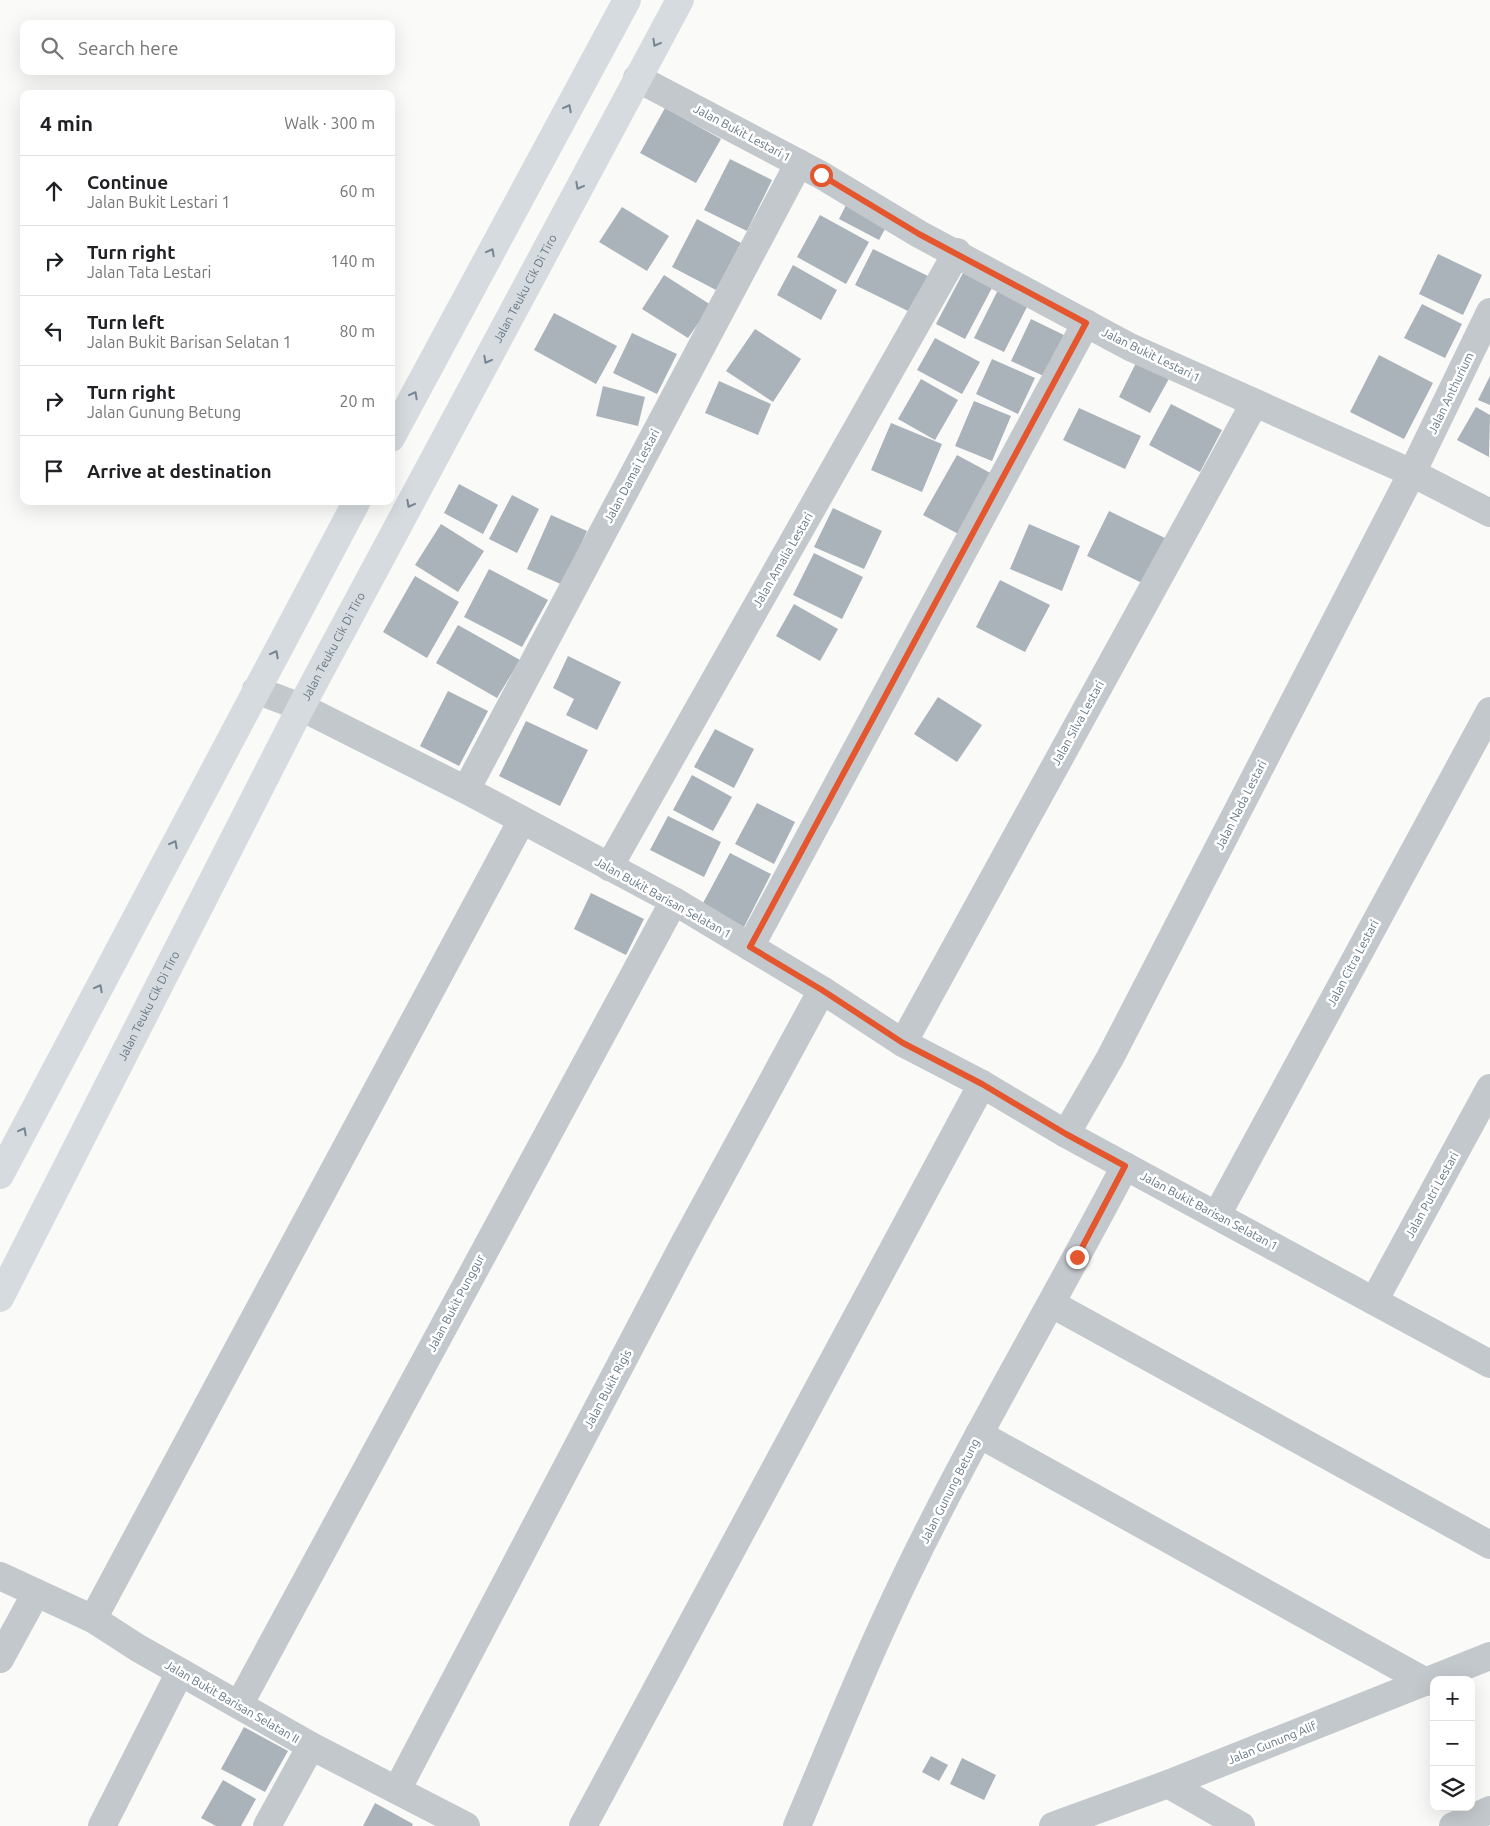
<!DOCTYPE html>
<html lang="en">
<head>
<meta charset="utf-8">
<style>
  body { margin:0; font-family:Ubuntu,sans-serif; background:#f2f2f2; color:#202124 }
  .controls { position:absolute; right:15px; bottom:15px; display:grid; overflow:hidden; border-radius:10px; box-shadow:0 5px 20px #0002 }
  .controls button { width:45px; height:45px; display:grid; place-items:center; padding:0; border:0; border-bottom:1px solid #e0e0e0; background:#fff; color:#202124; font:25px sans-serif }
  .stop { position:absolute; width:15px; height:15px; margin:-11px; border:4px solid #e4572e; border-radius:50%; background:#fff }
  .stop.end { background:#e4572e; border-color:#fff; box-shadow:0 1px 5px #0008 }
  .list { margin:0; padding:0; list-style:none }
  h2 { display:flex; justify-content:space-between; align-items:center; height:65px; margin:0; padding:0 20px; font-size:21px }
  h2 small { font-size:16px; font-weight:400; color:#757577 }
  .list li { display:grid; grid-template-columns:32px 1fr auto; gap:15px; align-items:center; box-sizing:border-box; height:70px; padding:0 20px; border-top:1px solid #e0e0e0 }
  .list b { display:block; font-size:19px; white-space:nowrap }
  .list p { margin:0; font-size:16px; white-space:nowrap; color:#757577 }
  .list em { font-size:16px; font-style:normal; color:#757577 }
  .icon { flex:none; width:28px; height:28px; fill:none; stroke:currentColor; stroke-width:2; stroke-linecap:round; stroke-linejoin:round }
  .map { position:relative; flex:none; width:1490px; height:1826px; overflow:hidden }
  .search { position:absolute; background:#fff; box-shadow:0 5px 20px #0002; left:20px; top:20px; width:375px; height:55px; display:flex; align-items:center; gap:12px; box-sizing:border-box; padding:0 18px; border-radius:10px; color:#757577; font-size:19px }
  .panel { position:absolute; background:#fff; box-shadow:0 5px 20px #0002; left:20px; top:90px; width:375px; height:415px; border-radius:10px }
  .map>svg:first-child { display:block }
</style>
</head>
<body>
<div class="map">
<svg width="1490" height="1826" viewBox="0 0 1490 1826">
  <rect width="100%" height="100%" fill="#fafaf8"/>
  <g fill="#aab3b9">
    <path d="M665 108 721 139 696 183 640 153Z"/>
    <path d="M730 159 772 180 747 231 704 210Z"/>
    <path d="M849 199 890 220 879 240 839 219Z"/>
    <path d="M622 207 669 236 647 271 599 242Z"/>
    <path d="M820 215 869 242 846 284 797 257Z"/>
    <path d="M697 219 741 243 716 290 672 267Z"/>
    <path d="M873 249 928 276 910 312 855 285Z"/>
    <path d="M1438 254 1482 275 1463 315 1419 294Z"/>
    <path d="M793 265 837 290 821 320 777 295Z"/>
    <path d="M964 271 993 286 965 339 936 324Z"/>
    <path d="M664 275 711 305 688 338 642 309Z"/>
    <path d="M1000 286 1030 301 1004 352 974 338Z"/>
    <path d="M1422 304 1462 324 1445 358 1404 338Z"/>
    <path d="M554 313 617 346 596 384 534 350Z"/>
    <path d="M1031 319 1068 337 1048 378 1011 361Z"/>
    <path d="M755 329 801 359 773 402 726 371Z"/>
    <path d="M632 333 677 354 657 394 613 373Z"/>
    <path d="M935 338 980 362 962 394 917 370Z"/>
    <path d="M1379 355 1433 383 1404 439 1350 412Z"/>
    <path d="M992 359 1035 378 1018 414 976 394Z"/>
    <path d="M1138 359 1171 375 1150 413 1119 397Z"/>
    <path d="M1490 376V405L1478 400Z"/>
    <path d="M921 379 958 400 935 440 898 419Z"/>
    <path d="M719 381 771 404 758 435 705 413Z"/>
    <path d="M603 386 645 397 638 426 596 416Z"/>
    <path d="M974 401 1011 416 992 461 955 446Z"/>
    <path d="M1171 404 1222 430 1200 472 1149 445Z"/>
    <path d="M1476 407 1490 415 1489 457 1457 440Z"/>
    <path d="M1079 408 1141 436 1125 469 1063 440Z"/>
    <path d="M891 423 942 444 922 492 871 470Z"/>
    <path d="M957 455 996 476 962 536 923 515Z"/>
    <path d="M459 484 498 505 483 534 444 513Z"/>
    <path d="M512 495 539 509 517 553 489 539Z"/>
    <path d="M833 508 882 531 864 569 814 547Z"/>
    <path d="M1109 511 1167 539 1144 584 1087 556Z"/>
    <path d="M551 515 587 531 563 585 527 569Z"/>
    <path d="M441 524 484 551 458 592 415 565Z"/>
    <path d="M1029 524 1080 546 1062 591 1010 569Z"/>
    <path d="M814 553 863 577 842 619 793 595Z"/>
    <path d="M489 569 548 600 522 647 464 617Z"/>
    <path d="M415 576 459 602 427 658 383 632Z"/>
    <path d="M1000 580 1050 605 1025 652 976 627Z"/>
    <path d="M794 604 838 629 820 661 776 636Z"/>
    <path d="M458 625 520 660 497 698 436 663Z"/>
    <path d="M568 656 621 682 597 730 566 715 574 699 553 688Z"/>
    <path d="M448 691 488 711 459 766 420 746Z"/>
    <path d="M938 697 982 725 957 762 914 734Z"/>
    <path d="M526 721 588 750 560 806 499 776Z"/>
    <path d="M715 729 754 749 734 788 694 767Z"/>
    <path d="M692 775 732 797 713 831 673 810Z"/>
    <path d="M757 803 795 822 774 864 735 844Z"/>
    <path d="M668 816 721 842 704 877 650 850Z"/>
    <path d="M730 853 771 874 744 927 702 905Z"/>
    <path d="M591 893 644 919 626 955 574 929Z"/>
    <path d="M244 1727 288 1751 265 1792 221 1769Z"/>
    <path d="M931 1756 948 1765 939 1781 922 1772Z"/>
    <path d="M962 1758 996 1775 984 1800 950 1784Z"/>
    <path d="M223 1780 256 1799 241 1826H216L201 1818Z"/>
    <path d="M375 1803 413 1824 412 1826H363Z"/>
  </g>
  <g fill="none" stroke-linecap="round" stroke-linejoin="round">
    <g stroke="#c3c8cc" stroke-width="28">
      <path d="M637 78 821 175 919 234 1130 347 1412 473 1490 513"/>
      <path d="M256 690 301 707 466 790 674 901 822 990 903 1043 982 1084 1066 1134 1490 1364"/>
      <path d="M466 790 799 163"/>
      <path d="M609 867 957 252"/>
      <path d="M750 947 1086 323"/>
      <path d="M903 1043 1254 404"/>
      <path d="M1066 1134 1110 1058 1412 473 1490 312"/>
      <path d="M1217 1215 1490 711"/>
      <path d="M1374 1301 1490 1088"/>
      <path d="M1052 1304 1490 1545"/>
      <path d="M979 1434 1426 1682"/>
      <path d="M0 1576 93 1619 138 1648 311 1746 466 1826"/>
      <path d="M93 1619 522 820"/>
      <path d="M0 1659 36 1593"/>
      <path d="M239 1705 674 901"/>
      <path d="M1168 1784 1241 1826"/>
      <path d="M397 1790 685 1242 822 990"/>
      <path d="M102 1826 180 1672"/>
      <path d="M267 1826 311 1746"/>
      <path d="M583 1826 982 1084"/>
      <path d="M797 1826C826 1758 854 1688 885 1621 956 1465 1046 1318 1125 1166"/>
      <path d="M1053 1826 1168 1784 1490 1656"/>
      <path d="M1453 1826 1490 1810"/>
    </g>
    <g stroke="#d6dbdf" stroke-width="28">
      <path d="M391 438 627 0"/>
      <path d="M0 1175 357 501"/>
      <path id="s1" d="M0 1298 301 707 680 0"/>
    </g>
  </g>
  <defs><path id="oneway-chevron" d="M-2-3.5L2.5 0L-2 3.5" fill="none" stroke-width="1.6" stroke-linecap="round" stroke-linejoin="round" transform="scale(1.25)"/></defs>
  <g stroke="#768591">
    <use href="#oneway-chevron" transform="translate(656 43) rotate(119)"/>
    <use href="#oneway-chevron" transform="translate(568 108) rotate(-62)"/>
    <use href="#oneway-chevron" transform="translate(579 186) rotate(118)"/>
    <use href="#oneway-chevron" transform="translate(491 252) rotate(-62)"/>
    <use href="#oneway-chevron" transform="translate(487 360) rotate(118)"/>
    <use href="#oneway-chevron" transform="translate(414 395) rotate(-62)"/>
    <use href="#oneway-chevron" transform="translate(410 504) rotate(118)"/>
    <use href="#oneway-chevron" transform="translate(275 654) rotate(-62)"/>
    <use href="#oneway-chevron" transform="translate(174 844) rotate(-62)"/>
    <use href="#oneway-chevron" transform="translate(99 988) rotate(-62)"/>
    <use href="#oneway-chevron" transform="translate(23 1131) rotate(-62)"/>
  </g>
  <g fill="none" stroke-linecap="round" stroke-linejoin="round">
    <path stroke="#e4572e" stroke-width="6" d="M821 175 919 234 1086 323 750 947 822 990 903 1043 982 1084 1066 1134 1125 1166 1077 1257"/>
  </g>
  <g text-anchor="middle" stroke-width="5" stroke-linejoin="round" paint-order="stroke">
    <g font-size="12" fill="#657683" stroke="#fff">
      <text transform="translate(742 133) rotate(28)" y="4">Jalan Bukit Lestari 1</text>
      <text dy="4" stroke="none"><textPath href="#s1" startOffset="1138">Jalan Teuku Cik Di Tiro</textPath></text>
      <text transform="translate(1151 355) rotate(26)" y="4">Jalan Bukit Lestari 1</text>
      <text transform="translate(1451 393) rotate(-64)" y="4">Jalan Anthurium</text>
      <text transform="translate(632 476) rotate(-62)" y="4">Jalan Damai Lestari</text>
      <text transform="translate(783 560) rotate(-60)" y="4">Jalan Amalia Lestari</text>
      <text dy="4" stroke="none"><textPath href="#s1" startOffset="732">Jalan Teuku Cik Di Tiro</textPath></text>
      <text transform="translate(1078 723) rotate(-61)" y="4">Jalan Silva Lestari</text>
      <text transform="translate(1241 805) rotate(-63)" y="4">Jalan Nada Lestari</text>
      <text transform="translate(663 898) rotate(29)" y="4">Jalan Bukit Barisan Selatan 1</text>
      <text transform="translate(1353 963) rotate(-62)" y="4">Jalan Citra Lestari</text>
      <text dy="4" stroke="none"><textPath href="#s1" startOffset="328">Jalan Teuku Cik Di Tiro</textPath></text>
      <text transform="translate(1432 1195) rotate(-61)" y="4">Jalan Putri Lestari</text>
      <text transform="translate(1209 1211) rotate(28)" y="4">Jalan Bukit Barisan Selatan 1</text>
      <text transform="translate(456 1303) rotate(-62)" y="4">Jalan Bukit Punggur</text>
      <text transform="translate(608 1389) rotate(-62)" y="4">Jalan Bukit Rigis</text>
      <text transform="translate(950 1491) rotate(-63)" y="4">Jalan Gunung Betung</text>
      <text transform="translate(232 1702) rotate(30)" y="4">Jalan Bukit Barisan Selatan II</text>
      <text transform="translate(1272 1743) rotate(-22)" y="4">Jalan Gunung Alif</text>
    </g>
  </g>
</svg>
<div class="controls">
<button>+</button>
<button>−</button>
<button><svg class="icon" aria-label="layers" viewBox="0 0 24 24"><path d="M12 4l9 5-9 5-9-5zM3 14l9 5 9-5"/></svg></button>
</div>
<div class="stop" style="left:821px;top:175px"></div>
<div class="stop end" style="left:1077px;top:1257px"></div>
<div class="search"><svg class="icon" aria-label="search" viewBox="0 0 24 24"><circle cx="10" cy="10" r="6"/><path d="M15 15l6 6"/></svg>Search here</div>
<section class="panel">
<h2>4 min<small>Walk · 300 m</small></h2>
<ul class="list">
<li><svg class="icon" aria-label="ahead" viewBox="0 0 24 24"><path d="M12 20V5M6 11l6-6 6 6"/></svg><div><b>Continue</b><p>Jalan Bukit Lestari 1</p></div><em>60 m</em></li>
<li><svg class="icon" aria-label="right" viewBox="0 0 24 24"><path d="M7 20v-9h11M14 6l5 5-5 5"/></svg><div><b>Turn right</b><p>Jalan Tata Lestari</p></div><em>140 m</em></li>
<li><svg class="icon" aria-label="left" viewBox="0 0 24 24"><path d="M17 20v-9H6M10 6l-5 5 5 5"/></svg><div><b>Turn left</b><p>Jalan Bukit Barisan Selatan 1</p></div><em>80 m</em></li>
<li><svg class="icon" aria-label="right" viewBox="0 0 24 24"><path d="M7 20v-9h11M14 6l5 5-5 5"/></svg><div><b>Turn right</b><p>Jalan Gunung Betung</p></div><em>20 m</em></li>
<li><svg class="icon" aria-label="arrive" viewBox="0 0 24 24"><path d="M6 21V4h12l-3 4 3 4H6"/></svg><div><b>Arrive at destination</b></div></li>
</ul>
</section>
</div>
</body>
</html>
